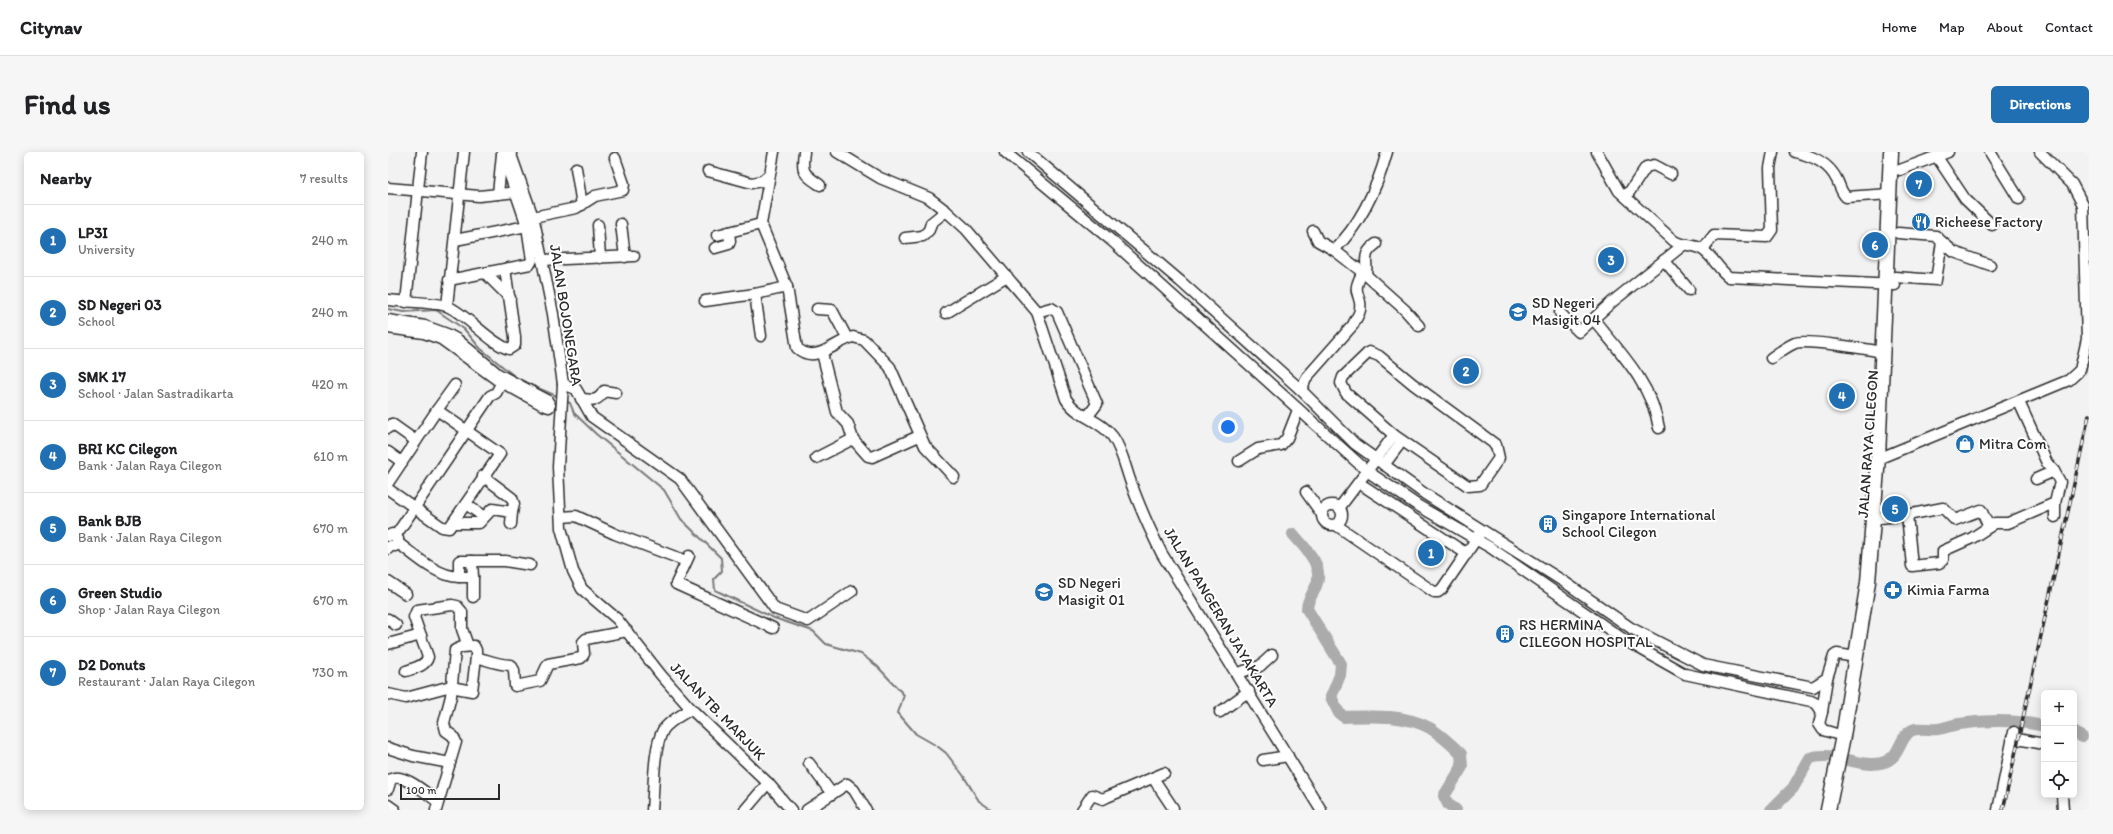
<!DOCTYPE html>
<html lang="en">
<head>
<meta charset="utf-8">
<style>
  body { margin:0; font-family:Itim,sans-serif; background:#f6f6f6; color:#202124 }
  .controls { position:absolute; right:12px; bottom:12px; display:grid; overflow:hidden; border-radius:6px; box-shadow:0 2px 10px #0003 }
  .controls button { width:36px; height:36px; display:grid; place-items:center; padding:0; border:0; border-bottom:1px solid #e0e0e0; background:#fff; color:#202124; font:20px sans-serif }
  .scale { position:absolute; left:12px; bottom:10px; width:100px; box-sizing:border-box; padding-left:4px; border:2px solid #2b2b2b; border-top:0; font-size:11px; line-height:14px; white-space:nowrap; color:#2b2b2b; -webkit-text-stroke:3px #fff; paint-order:stroke }
  .you { position:absolute; left:840px; top:275px; width:14px; height:14px; margin:-10px; border:3px solid #fff; border-radius:50%; background:#1a73e8; box-shadow:0 0 0 6px #1a73e833 }
  .badge { display:grid; place-items:center; width:26px; height:26px; border-radius:50%; background:#1f6fb2; color:#fff; font-size:13px; font-weight:700 }
  .pin { position:absolute; translate:-50% -50%; border:2px solid #fff; box-shadow:0 1px 4px #0006 }
  .list { margin:0; padding:0; list-style:none }
  h2 { display:flex; justify-content:space-between; align-items:center; height:52px; margin:0; padding:0 16px; font-size:17px }
  h2 small { font-size:13px; font-weight:400; color:#757577 }
  .list li { display:grid; grid-template-columns:26px 1fr auto; gap:12px; align-items:center; box-sizing:border-box; height:72px; padding:0 16px; border-top:1px solid #e0e0e0 }
  .list b { display:block; font-size:15px; white-space:nowrap }
  .list p { margin:0; font-size:13px; white-space:nowrap; color:#757577 }
  .list em { font-size:13px; font-style:normal; color:#757577 }
  .icon { flex:none; width:22px; height:22px; fill:none; stroke:currentColor; stroke-width:2; stroke-linecap:round; stroke-linejoin:round }
  .map { position:relative; flex:none; width:1701px; height:658px; overflow:hidden; border-radius:6px }
  header { display:flex; align-items:center; gap:24px; box-sizing:border-box; height:56px; padding:0 20px; background:#fff; border-bottom:1px solid #e0e0e0 }
  header strong { font-size:19px }
  nav { display:flex; gap:22px; margin-inline-start:auto; font-size:14px }
  .intro { display:flex; align-items:center; justify-content:space-between; box-sizing:border-box; height:96px; padding:0 24px }
  h1 { margin:0; font-size:28px }
  .button { padding:10px 18px; border-radius:6px; background:#1f6fb2; color:#fff; font-size:14px; font-weight:700 }
  main { display:flex; gap:24px; padding:0 24px }
  aside { flex:1; background:#fff; border-radius:6px; box-shadow:0 2px 10px #0003 }
  .map>svg:first-child { display:block }
</style>
</head>
<body>
<header>
<strong>Citynav</strong>
<nav><a>Home</a><a>Map</a><a>About</a><a>Contact</a></nav>
</header>
<div class="intro"><h1>Find us</h1><a class="button">Directions</a></div>
<main>
<aside>
<h2>Nearby<small>7 results</small></h2>
<ul class="list">
<li><span class="badge">1</span><div><b>LP3I</b><p>University</p></div><em>240 m</em></li>
<li><span class="badge">2</span><div><b>SD Negeri 03</b><p>School</p></div><em>240 m</em></li>
<li><span class="badge">3</span><div><b>SMK 17</b><p>School · Jalan Sastradikarta</p></div><em>420 m</em></li>
<li><span class="badge">4</span><div><b>BRI KC Cilegon</b><p>Bank · Jalan Raya Cilegon</p></div><em>610 m</em></li>
<li><span class="badge">5</span><div><b>Bank BJB</b><p>Bank · Jalan Raya Cilegon</p></div><em>670 m</em></li>
<li><span class="badge">6</span><div><b>Green Studio</b><p>Shop · Jalan Raya Cilegon</p></div><em>670 m</em></li>
<li><span class="badge">7</span><div><b>D2 Donuts</b><p>Restaurant · Jalan Raya Cilegon</p></div><em>730 m</em></li>
</ul>
</aside>
<div class="map">
<svg width="1701" height="658" viewBox="0 0 1701 658">
  <rect width="100%" height="100%" fill="#f2f2f2"/>
  <filter id="ink" filterUnits="userSpaceOnUse"><feTurbulence type="fractalNoise" baseFrequency=".025" numOctaves="2"/><feDisplacementMap in="SourceGraphic" scale="8" xChannelSelector="R" yChannelSelector="G"/><feConvolveMatrix kernelMatrix="1 2 1 2 8 2 1 2 1" color-interpolation-filters="sRGB"/></filter>
  <g filter="url(#ink)">
    <g fill="none" stroke-linecap="round" stroke-linejoin="round">
      <g stroke="#787878" stroke-width="2">
        <path d="M0 157 15 160 48 158 76 177 92 196 131 228 171 245"/>
        <path d="M177 249 182 251 186 261 208 282 276 338 293 367 333 406 334 419 326 427 327 438 386 466 425 479 438 492 473 502 489 514 516 543 510 561 528 582 549 594 558 601 575 623 591 649 604 658"/>
      </g>
      <g stroke="#ababab" stroke-width="12">
        <path d="M905 382C917 396 937 414 928 434 925 443 919 447 919 457L953 512 952 523 943 545 951 561 956 565C985 564 1015 562 1042 576 1053 583 1064 593 1073 602L1074 615 1056 644 1060 652 1068 658"/>
        <path d="M1686 580 1694 585"/>
        <path d="M1383 658 1405 636 1422 606C1446 598 1469 616 1493 611 1512 607 1510 589 1521 580 1528 574 1542 578 1550 577 1557 576 1564 573 1571 572 1598 568 1629 568 1656 574"/>
      </g>
      <g stroke="#2b2b2b" stroke-width="13">
        <g id="minor">
          <path d="M122 0 146 68 165 162 175 232 170 315 173 376 185 419 194 437 229 467 273 523 303 557 380 631 403 658"/>
          <path d="M386 0 373 72 399 135 409 196C428 213 446 190 465 185L476 188 502 215 537 294 566 325"/>
          <path d="M416 0C413 21 416 22 432 33"/>
          <path d="M449 0 492 26 541 46 558 59 578 77 649 160 678 247C689 265 713 268 725 285 734 298 737 314 742 328 751 354 762 378 774 402L933 658"/>
          <path d="M617 0 724 89 979 319 1029 353 1103 396 1235 487 1297 522 1423 549 1429 552 1434 560 1431 572 1435 578 1455 584"/>
          <path d="M640 0 792 129 913 238 967 292 1037 342 1178 431 1243 476 1315 513 1425 535 1439 526 1446 504 1449 502 1468 505"/>
          <path d="M1209 0 1231 39 1286 89C1295 95 1306 91 1315 98 1325 105 1331 118 1341 125L1507 133"/>
          <path d="M1407 0C1425 4 1441 11 1449 28 1452 34 1453 40 1458 45L1502 42"/>
          <path d="M1602 0 1631 47"/>
          <path d="M1549 5 1577 47 1604 73"/>
          <path d="M188 16 194 53"/>
          <path d="M1512 18 1560 0"/>
          <path d="M320 19 364 31 374 29 381 23"/>
          <path d="M0 36 91 44 129 40"/>
          <path d="M110 42 114 2"/>
          <path d="M1238 45 1258 15 1266 13 1283 22"/>
          <path d="M145 65 188 56 207 44 235 38 236 32 227 6"/>
          <path d="M233 72 237 105"/>
          <path d="M210 73 212 106"/>
          <path d="M925 79 930 89 946 98 978 123 1017 158 1031 174"/>
          <path d="M1510 81 1548 84 1554 90"/>
          <path d="M329 83 373 72"/>
          <path d="M517 86 535 84 541 78 543 71 558 59"/>
          <path d="M67 88 139 74 114 0"/>
          <path d="M327 96 341 92 342 89 341 80"/>
          <path d="M1315 97 1326 83 1379 85 1384 78 1382 16 1385 0"/>
          <path d="M946 98C973 72 989 36 999 0"/>
          <path d="M154 108 246 104"/>
          <path d="M1276 108 1301 138"/>
          <path d="M97 121 122 146"/>
          <path d="M978 123C980 108 973 103 988 92"/>
          <path d="M1507 125 1548 128 1554 90 1566 100 1602 113"/>
          <path d="M61 128 142 112 144 108 139 74"/>
          <path d="M367 142 373 184"/>
          <path d="M0 148C14 150 51 150 61 155 80 164 103 192 121 197L127 193V185L117 117"/>
          <path d="M317 149 367 142 399 135"/>
          <path d="M18 150 34 0"/>
          <path d="M59 154 76 0"/>
          <path d="M429 157 444 158 459 186"/>
          <path d="M649 160 663 156 669 160 709 252 700 264"/>
          <path d="M558 161 619 124"/>
          <path d="M1172 161 1191 180 1224 150 1294 94"/>
          <path d="M0 168 37 174 59 182 70 188 110 222 159 248 162 253 161 255 155 253 108 227 53 187 36 181 0 176"/>
          <path d="M1206 168C1233 201 1264 233 1271 276"/>
          <path d="M981 200 991 204 1025 232 1108 293 1111 306 1092 333 1080 334 1006 283 958 241 953 231 955 225Z"/>
          <path d="M434 201 449 260 460 272 465 287 480 304 484 305 531 284"/>
          <path d="M1383 206C1390 201 1398 195 1407 191 1418 187 1479 197 1494 200"/>
          <path d="M175 232 188 237 204 265 292 327 387 457 420 469 464 439"/>
          <path d="M913 238 919 225 965 173C967 168 971 163 972 158 975 141 961 144 975 120"/>
          <path d="M193 247C204 248 210 250 216 239L228 241"/>
          <path d="M1631 250 1659 311 1666 319 1648 327"/>
          <path d="M49 258 67 233"/>
          <path d="M0 276 4 272 28 289"/>
          <path d="M0 300 14 310"/>
          <path d="M1490 305 1497 304 1681 228 1692 218 1699 187 1695 53 1684 32 1652 0"/>
          <path d="M428 306 465 287"/>
          <path d="M851 309 870 297 893 293 899 286 910 258"/>
          <path d="M996 313 1014 289"/>
          <path d="M0 331 49 258 112 302 61 376 54 375 0 337"/>
          <path d="M971 331 1079 402"/>
          <path d="M918 340 933 361"/>
          <path d="M1667 351V365"/>
          <path d="M78 352 96 365"/>
          <circle cx="944" cy="363" r="10"/>
          <path d="M952 355 1006 283"/>
          <path d="M1519 363 1555 356 1567 368 1593 358 1601 375"/>
          <path d="M173 365 188 364 227 382 298 409"/>
          <path d="M1492 366 1519 363 1524 414 1551 411 1555 408V399L1584 386 1607 371H1620L1667 351 1672 330 1666 319"/>
          <path d="M65 371H91L104 357 124 360 126 352 124 346 95 324"/>
          <path d="M123 372 124 360"/>
          <path d="M948 373 1046 440H1050L1054 437 1091 383"/>
          <path d="M8 383 102 244 108 241 116 226"/>
          <path d="M0 384 4 382 10 387 7 394H2L0 397"/>
          <path d="M10 391C28 404 48 424 71 425V409H117L142 413"/>
          <path d="M301 404 288 432 385 476"/>
          <path d="M71 425H85L84 409"/>
          <path d="M85 425V445"/>
          <path d="M0 430 18 442"/>
          <path d="M0 467 8 473"/>
          <path d="M0 492 33 483"/>
          <path d="M18 519C26 516 38 514 40 505L26 465 29 458 64 453 69 454 74 460V477L80 494"/>
          <path d="M850 521 872 514 884 503"/>
          <path d="M63 535 84 539 88 505"/>
          <path d="M0 542 18 546 63 534"/>
          <path d="M832 560 861 539"/>
          <path d="M1434 560 1439 526"/>
          <path d="M1624 586 1656 592"/>
          <path d="M0 596 25 604 62 611"/>
          <path d="M875 608 900 604"/>
          <path d="M421 611 444 642"/>
          <path d="M765 626 785 656"/>
          <path d="M0 637 3 627C15 620 39 642 49 649"/>
          <path d="M1674 643 1675 658"/>
          <path d="M0 653 7 658"/>
          <path d="M48 658 68 590 65 584 58 579 56 571 63 544 67 498 74 495 86 494 88 498V505C100 508 110 513 123 513L126 518 127 534 152 529 160 512 193 506 196 502 195 490 198 487 239 479"/>
          <path d="M264 658C266 637 265 596 275 578 281 569 294 563 303 557"/>
          <path d="M357 658 380 631"/>
          <path d="M419 658 459 632 466 638 478 658"/>
          <path d="M694 658 704 643 715 647 719 645 776 621"/>
          <path d="M1610 658 1626 580"/>
        </g>
      </g>
      <g stroke="#2b2b2b" stroke-width="17">
        <path id="highway" d="M1440 658 1455 584 1480 430 1490 305 1503 0"/>
      </g>
      <use href="#minor" stroke="#fff" stroke-width="10"/>
      <use href="#highway" stroke="#fff" stroke-width="14"/>
      <g stroke="#2b2b2b" stroke-width="3.5">
        <path id="rail" d="M1615 658 1701 263"/>
      </g>
      <use href="#rail" stroke="#fff" stroke-width="2" stroke-dasharray="6" stroke-linecap="butt"/>
    </g>
  </g>
  <defs>
    <g id="restaurant-disc" transform="scale(1)"><circle r="9.5" fill="#1f6fb2" stroke="#fff"/><path d="M-5-6h1v4h1v-4h1v4h1v-4h1v5L-1.5 .5V6h-2V.5L-5-1ZM5-6V6H3V1.5H1.5Q1.5-4 5-6Z" fill="#fff"/></g>
    <g id="school-disc" transform="scale(1)"><circle r="9.5" fill="#1f6fb2" stroke="#fff"/><path d="M0-5L7-2L0 1L-7-2ZM-4 1L0 2.5L4 1V4Q0 6-4 4Z" fill="#fff"/></g>
    <g id="shop-disc" transform="scale(1)"><circle r="9.5" fill="#1f6fb2" stroke="#fff"/><path d="M-5-2.5h2.3a2.7 3.5 0 0 1 5.4 0H5L5.5 6h-11ZM-1.5-2.5h3a1.5 2.3 0 0 0-3 0Z" fill="#fff"/></g>
    <g id="building-disc" transform="scale(1)"><circle r="9.5" fill="#1f6fb2" stroke="#fff"/><path d="M-4-6H4V6H1V3H-1V6H-4ZM-2.5-4.3h1.7v1.8h-1.7ZM.8-4.3h1.7v1.8H.8ZM-2.5-1h1.7V.8h-1.7ZM.8-1h1.7V.8H.8Z" fill="#fff"/></g>
    <g id="pharmacy-disc" transform="scale(1)"><circle r="9.5" fill="#1f6fb2" stroke="#fff"/><path d="M-2-6h4v4h4v4h-4v4h-4v-4h-4v-4h4Z" fill="#fff"/></g>
  </defs>
  <g fill-rule="evenodd">
    <use href="#restaurant-disc" x="1533" y="70"/>
    <use href="#school-disc" x="1130" y="160"/>
    <use href="#shop-disc" x="1577" y="292"/>
    <use href="#building-disc" x="1160" y="372"/>
    <use href="#pharmacy-disc" x="1505" y="438"/>
    <use href="#school-disc" x="656" y="440"/>
    <use href="#building-disc" x="1117" y="482"/>
  </g>
  <g text-anchor="middle" stroke-width="4" stroke-linejoin="round" paint-order="stroke">
    <g font-size="15" fill="#2b2b2b" stroke="#fff" text-anchor="start">
      <text x="1547" y="75">Richeese Factory</text>
      <text x="1144" y="156">SD Negeri<tspan x="1144" dy="17">Masigit 04</tspan></text>
      <text x="1591" y="297">Mitra Com</text>
      <text x="1174" y="368">Singapore International<tspan x="1174" dy="17">School Cilegon</tspan></text>
      <text x="670" y="436">SD Negeri<tspan x="670" dy="17">Masigit 01</tspan></text>
      <text x="1519" y="443">Kimia Farma</text>
      <text x="1131" y="478">RS HERMINA<tspan x="1131" dy="17">CILEGON HOSPITAL</tspan></text>
    </g>
    <g font-size="15" fill="#2b2b2b" stroke="#fff">
      <text transform="translate(178 163) rotate(81)" y="5">JALAN BOJONEGARA</text>
      <text transform="translate(1480 292) rotate(-86)" y="5">JALAN RAYA CILEGON</text>
      <text transform="translate(833 465) rotate(59)" y="5">JALAN PANGERAN JAYAKARTA</text>
      <text transform="translate(330 559) rotate(46)" y="5">JALAN TB. MARJUK</text>
    </g>
  </g>
</svg>
<div class="controls">
<button>+</button>
<button>−</button>
<button><svg class="icon" aria-label="locate" viewBox="0 0 24 24"><circle cx="12" cy="12" r="6"/><path d="M12 2v4M12 18v4M2 12h4M18 12h4"/></svg></button>
</div>
<div class="scale">100 m</div>
<div class="you"></div>
<div class="pin badge" style="left:1043px;top:401px">1</div>
<div class="pin badge" style="left:1078px;top:219px">2</div>
<div class="pin badge" style="left:1223px;top:108px">3</div>
<div class="pin badge" style="left:1454px;top:244px">4</div>
<div class="pin badge" style="left:1507px;top:357px">5</div>
<div class="pin badge" style="left:1487px;top:93px">6</div>
<div class="pin badge" style="left:1531px;top:32px">7</div>
</div>
</main>
</body>
</html>
